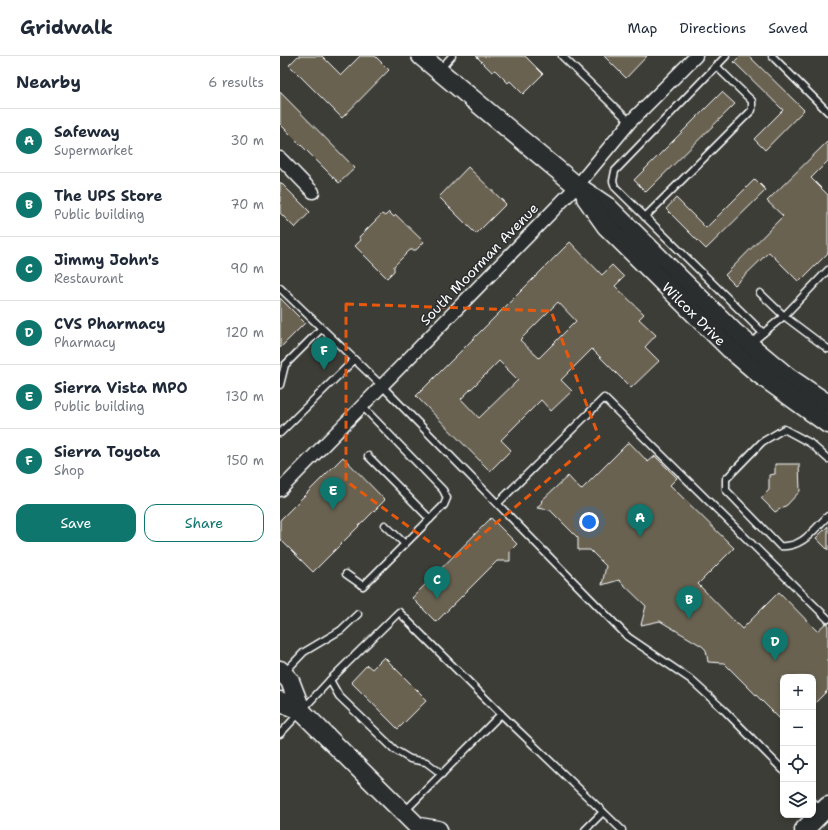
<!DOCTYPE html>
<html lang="en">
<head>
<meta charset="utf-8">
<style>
  body { margin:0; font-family:"Shantell Sans",sans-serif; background:#f6f6f7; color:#1f2937 }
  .controls { position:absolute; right:12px; bottom:12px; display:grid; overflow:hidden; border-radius:8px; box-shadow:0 2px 6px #0003 }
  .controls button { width:36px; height:36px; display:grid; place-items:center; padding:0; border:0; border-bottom:1px solid #e0e1e3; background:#fff; color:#1f2937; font:20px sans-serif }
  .you { position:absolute; left:309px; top:466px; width:14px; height:14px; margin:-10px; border:3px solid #fff; border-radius:50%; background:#1a73e8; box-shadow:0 0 0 6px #1a73e833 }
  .badge { display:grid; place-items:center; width:26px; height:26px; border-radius:50%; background:#0f766e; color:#fff; font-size:13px; font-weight:700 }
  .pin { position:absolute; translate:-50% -33px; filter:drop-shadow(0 1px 2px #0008) }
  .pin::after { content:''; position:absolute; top:21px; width:14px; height:12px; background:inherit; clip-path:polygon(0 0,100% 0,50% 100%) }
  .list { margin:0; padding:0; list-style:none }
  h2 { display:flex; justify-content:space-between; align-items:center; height:52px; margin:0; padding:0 16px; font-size:17px }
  h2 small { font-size:13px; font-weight:400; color:#747a83 }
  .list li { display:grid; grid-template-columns:26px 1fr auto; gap:12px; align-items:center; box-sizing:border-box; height:64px; padding:0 16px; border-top:1px solid #e0e1e3 }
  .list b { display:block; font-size:15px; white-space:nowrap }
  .list p { margin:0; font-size:13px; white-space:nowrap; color:#747a83 }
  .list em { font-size:13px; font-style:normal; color:#747a83 }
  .actions { display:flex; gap:8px; padding:12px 16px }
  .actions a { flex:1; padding:9px 0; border:1px solid #0f766e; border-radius:12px; text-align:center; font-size:14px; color:#0f766e }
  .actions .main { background:#0f766e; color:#fff }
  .icon { flex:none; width:22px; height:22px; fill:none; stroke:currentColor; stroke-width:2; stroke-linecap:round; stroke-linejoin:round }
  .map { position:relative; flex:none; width:548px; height:774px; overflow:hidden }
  header { display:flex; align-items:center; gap:24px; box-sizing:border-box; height:56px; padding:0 20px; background:#fff; border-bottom:1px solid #e0e1e3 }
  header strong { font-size:19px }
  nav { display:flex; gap:22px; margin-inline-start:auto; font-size:14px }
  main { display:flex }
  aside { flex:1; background:#fff }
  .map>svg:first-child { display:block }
</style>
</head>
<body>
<header>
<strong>Gridwalk</strong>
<nav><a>Map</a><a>Directions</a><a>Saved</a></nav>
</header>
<main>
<aside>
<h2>Nearby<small>6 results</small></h2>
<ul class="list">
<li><span class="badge">A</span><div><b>Safeway</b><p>Supermarket</p></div><em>30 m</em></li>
<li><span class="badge">B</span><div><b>The UPS Store</b><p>Public building</p></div><em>70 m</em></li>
<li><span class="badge">C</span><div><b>Jimmy John's</b><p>Restaurant</p></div><em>90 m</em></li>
<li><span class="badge">D</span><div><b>CVS Pharmacy</b><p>Pharmacy</p></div><em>120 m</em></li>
<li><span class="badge">E</span><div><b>Sierra Vista MPO</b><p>Public building</p></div><em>130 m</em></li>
<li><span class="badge">F</span><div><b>Sierra Toyota</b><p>Shop</p></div><em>150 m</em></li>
</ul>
<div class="actions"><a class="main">Save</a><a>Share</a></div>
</aside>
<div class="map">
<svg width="548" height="774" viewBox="0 0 548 774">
  <rect width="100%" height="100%" fill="#3d3d38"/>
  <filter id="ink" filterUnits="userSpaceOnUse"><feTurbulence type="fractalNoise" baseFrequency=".025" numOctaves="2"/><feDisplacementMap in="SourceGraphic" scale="8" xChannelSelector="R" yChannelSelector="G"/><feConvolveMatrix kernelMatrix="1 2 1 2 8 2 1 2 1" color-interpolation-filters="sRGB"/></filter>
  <g filter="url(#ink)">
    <g fill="#696251" stroke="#fff" fill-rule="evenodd">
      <path d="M18 0H42L61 19 80 0H95L109 14 62 62 9 9Z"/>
      <path d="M196 0H245L263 18 243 38 230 25 228 27 215 14 212 16Z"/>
      <path d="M324 0H367L346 22Z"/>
      <path d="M460 0H469L524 54 485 94 474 83 503 54 454 6Z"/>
      <path d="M0 36 75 112 59 127 0 68Z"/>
      <path d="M442 36 455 48 366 136 354 124Z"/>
      <path d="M548 85V105L531 122 548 139V197L519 226 489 196 455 229 445 219 503 160 487 145Z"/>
      <path d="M188 111 226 148 196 178 159 141Z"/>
      <path d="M475 123 486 134 426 193 386 153 396 142 426 172Z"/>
      <path d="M0 126 30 156 15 172 0 157Z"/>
      <path d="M109 156 114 161 116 159 144 186 136 194H130L114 210V215L107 222 75 190 81 184 79 181 102 158 105 160Z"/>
      <path d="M290 186 322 219 332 209 344 221 335 230 364 258 359 263 376 279 365 291 379 305 351 332 312 293 281 324 292 335 271 355 261 344 221 384 231 394 210 415 136 340ZM278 246 296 265 259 302 240 284ZM219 305 238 324 199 362 181 343Z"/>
      <path d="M0 242 25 267 0 292Z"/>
      <path d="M349 386 368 406 375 400 397 422 390 429 454 492 418 528 462 573 499 536 537 575 546 567H548V634L533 649V621H503V666L444 607 428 606 426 594 422 590 380 565 361 569 366 550 339 524 322 529 326 510 310 494H298V482L270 454 257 452 262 446 261 445 288 420 301 434Z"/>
      <path d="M63 401 105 444 33 516 0 483V464Z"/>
      <path d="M495 408H519L520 435 507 449 495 456 481 442 489 434V419L495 418Z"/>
      <path d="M211 462 237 488 230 495V505H217L156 566 132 542Z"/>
      <path d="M548 470V494L536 482Z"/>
      <path d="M104 601 147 644 118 673 71 626 87 609 92 613Z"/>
    </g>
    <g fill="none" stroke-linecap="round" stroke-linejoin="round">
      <g stroke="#fff" stroke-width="9">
        <g id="lane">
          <path d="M282 0 350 66"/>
          <path d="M446 0 335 115 333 125 335 131 483 277"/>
          <path d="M492 0 548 56"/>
          <path d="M160 13 172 0"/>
          <path d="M365 161 472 54V45L436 10"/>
          <path d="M0 232 102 330 348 581 410 623 445 655 503 714"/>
          <path d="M480 237 504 260 548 293"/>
          <path d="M470 288 504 260 548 214"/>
          <path d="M0 329 5 309 41 273"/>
          <path d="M0 377 74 304"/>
          <path d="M88 400 150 463"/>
          <path d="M548 403 530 387 504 373 482 386 446 423V434L500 490C523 492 533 474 548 460"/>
          <path d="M218 447 324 342 548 563"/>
          <path d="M105 469 125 488"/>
          <path d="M66 518 83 530 164 449 167 442 163 434 82 350"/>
          <path d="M4 617 24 596 61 574 78 558"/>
          <path d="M50 624 59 640 115 694 130 703 146 706 162 718"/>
          <path d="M0 678 50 624 119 556 221 658 342 774"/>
          <path d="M533 746 541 754"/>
          <path d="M124 756 221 658"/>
          <path d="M305 774 323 756"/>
        </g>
      </g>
      <g stroke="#fff" stroke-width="15">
        <g id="street">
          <path d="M0 102 33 136"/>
          <path d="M0 434 297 130 350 66 416 0"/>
        </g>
      </g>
      <g stroke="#fff" stroke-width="21">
        <g id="secondary">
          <path d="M141 0 297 130 328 151 454 276 508 321 548 348"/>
          <path d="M306 142 326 170 450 293 479 318 548 368"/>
          <path d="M0 614 10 625 22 656"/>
          <path d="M0 645 22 656 141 774"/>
          <path d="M139 771 158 774"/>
          <path d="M524 774 548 750"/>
        </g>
      </g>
      <use href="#lane" stroke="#2a2d2e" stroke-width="6"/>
      <use href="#street" stroke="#2a2d2e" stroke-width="12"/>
      <use href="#secondary" stroke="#2a2d2e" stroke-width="18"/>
    </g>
  </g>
  <path fill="none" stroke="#e8590c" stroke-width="3" stroke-dasharray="8 5" stroke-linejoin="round" d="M66 248 271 255 319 381 173 503 66 425Z"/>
  <g text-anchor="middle" stroke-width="3" stroke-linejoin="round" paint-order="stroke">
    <g font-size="14" fill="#fff" stroke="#2a2d2e">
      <text transform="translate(199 208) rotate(-46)" y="5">South Moorman Avenue</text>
      <text transform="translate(414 258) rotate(45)" y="5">Wilcox Drive</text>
    </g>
  </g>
</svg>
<div class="controls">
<button>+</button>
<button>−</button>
<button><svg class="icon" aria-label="locate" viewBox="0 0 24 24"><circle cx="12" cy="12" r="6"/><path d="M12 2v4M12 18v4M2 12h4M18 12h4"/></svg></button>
<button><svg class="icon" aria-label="layers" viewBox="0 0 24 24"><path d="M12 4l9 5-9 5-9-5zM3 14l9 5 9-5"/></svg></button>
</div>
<div class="you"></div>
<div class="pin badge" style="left:360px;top:481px">A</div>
<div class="pin badge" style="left:409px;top:563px">B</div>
<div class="pin badge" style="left:157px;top:543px">C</div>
<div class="pin badge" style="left:495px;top:605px">D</div>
<div class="pin badge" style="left:53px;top:454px">E</div>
<div class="pin badge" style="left:44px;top:314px">F</div>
</div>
</main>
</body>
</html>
